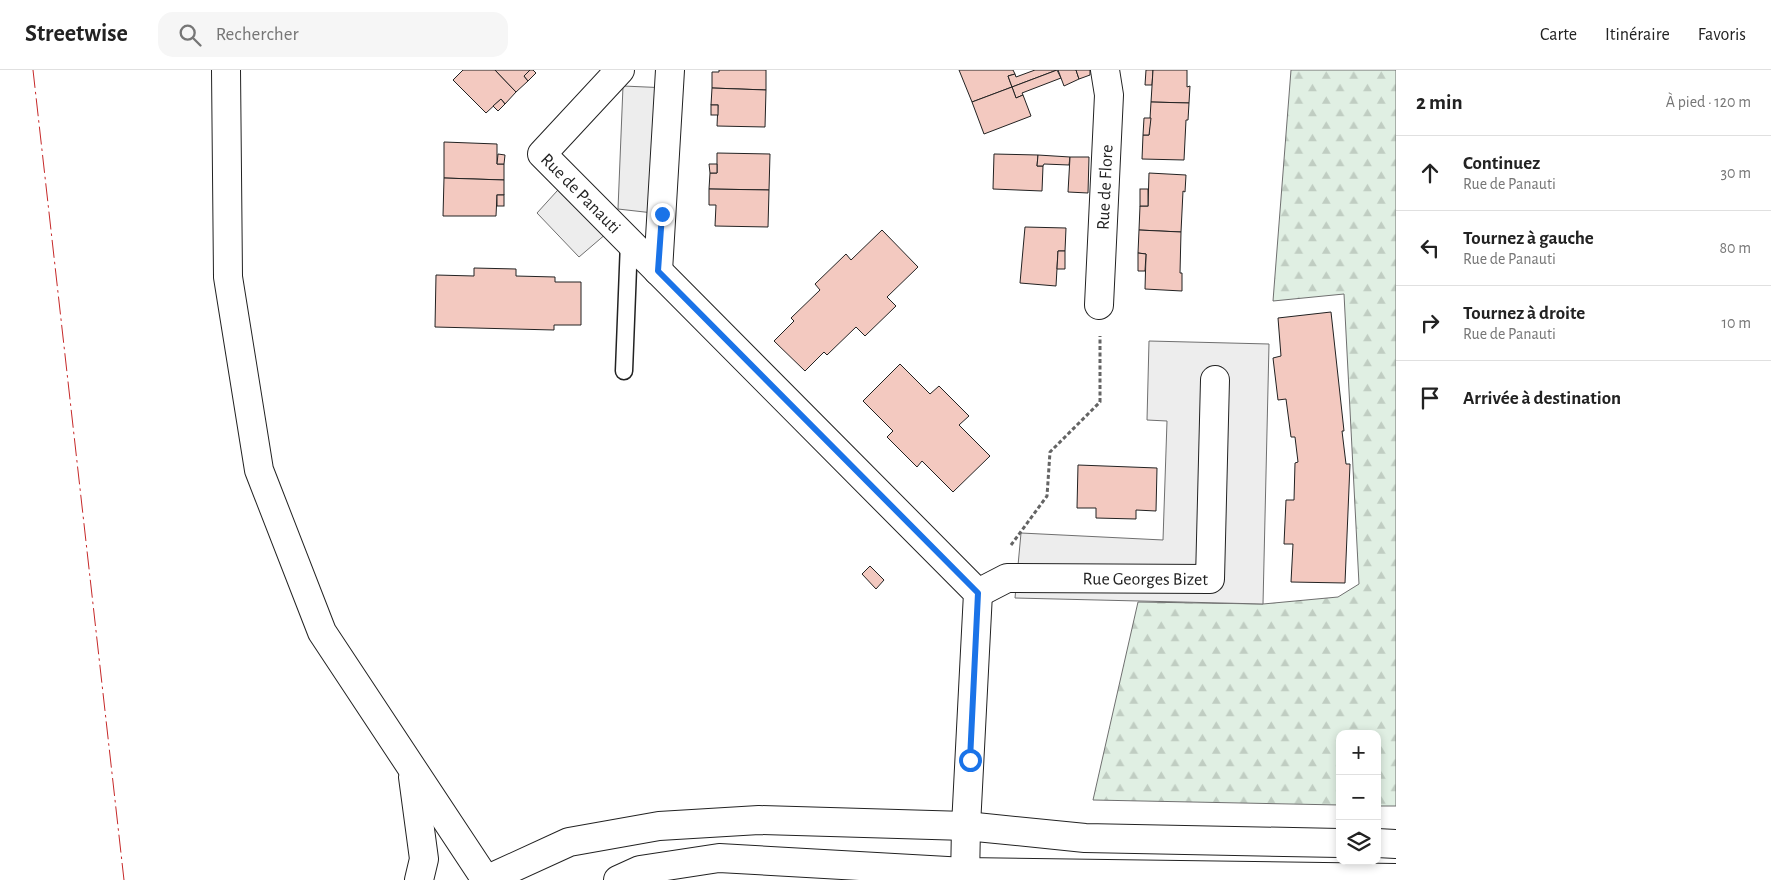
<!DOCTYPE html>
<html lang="fr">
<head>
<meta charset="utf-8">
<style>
  body { margin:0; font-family:"Alegreya Sans",sans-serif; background:#f6f6f6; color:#222 }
  .controls { position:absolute; right:15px; bottom:15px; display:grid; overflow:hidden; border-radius:10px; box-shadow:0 2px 8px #0003 }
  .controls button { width:45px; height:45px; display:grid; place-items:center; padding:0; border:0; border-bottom:1px solid #e0e0e0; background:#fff; color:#222; font:25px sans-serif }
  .stop { position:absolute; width:15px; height:15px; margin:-11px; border:4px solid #1a73e8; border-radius:50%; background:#fff }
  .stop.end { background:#1a73e8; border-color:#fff; box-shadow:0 1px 5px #0008 }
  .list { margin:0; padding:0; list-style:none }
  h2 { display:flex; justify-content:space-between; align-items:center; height:65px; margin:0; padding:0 20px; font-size:21px }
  h2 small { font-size:16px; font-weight:400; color:#767676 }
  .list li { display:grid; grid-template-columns:32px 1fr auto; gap:15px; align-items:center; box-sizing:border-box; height:75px; padding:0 20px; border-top:1px solid #e0e0e0 }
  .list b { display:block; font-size:19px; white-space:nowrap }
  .list p { margin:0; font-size:16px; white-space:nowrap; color:#767676 }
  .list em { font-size:16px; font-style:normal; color:#767676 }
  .icon { flex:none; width:28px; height:28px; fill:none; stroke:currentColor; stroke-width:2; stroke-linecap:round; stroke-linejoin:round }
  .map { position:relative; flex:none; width:1396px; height:810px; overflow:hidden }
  header { display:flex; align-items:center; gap:30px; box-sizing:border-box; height:70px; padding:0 25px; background:#fff; border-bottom:1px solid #e0e0e0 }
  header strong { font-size:24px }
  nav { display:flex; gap:28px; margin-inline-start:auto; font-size:18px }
  .search { width:350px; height:45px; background:#f6f6f6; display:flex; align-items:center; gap:12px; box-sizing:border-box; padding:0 18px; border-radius:15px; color:#767676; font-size:19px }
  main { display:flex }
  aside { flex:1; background:#fff }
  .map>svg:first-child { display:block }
</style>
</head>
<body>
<header>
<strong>Streetwise</strong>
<div class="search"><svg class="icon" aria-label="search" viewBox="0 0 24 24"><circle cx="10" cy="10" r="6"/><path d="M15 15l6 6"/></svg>Rechercher</div>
<nav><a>Carte</a><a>Itinéraire</a><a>Favoris</a></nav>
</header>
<main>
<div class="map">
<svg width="1396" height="810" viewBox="0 0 1396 810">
  <defs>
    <pattern id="forest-firs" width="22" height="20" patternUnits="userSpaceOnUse" patternTransform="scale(1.25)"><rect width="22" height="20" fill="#e0efe3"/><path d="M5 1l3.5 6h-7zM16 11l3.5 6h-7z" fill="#c0cdc2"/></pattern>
  </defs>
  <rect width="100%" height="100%" fill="#fff"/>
  <path fill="url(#forest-firs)" stroke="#6f6f6f" d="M1291 0H1396V736H1377V664H1340V735L1093 730 1138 532 1263 534 1338 527 1359 514 1344 224 1273 231Z"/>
  <g fill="#ededed" stroke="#6f6f6f">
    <path d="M623 16 669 18 662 144 618 139Z"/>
    <path d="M567 110 614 157 579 187 537 143Z"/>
    <path d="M1149 271 1269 274 1263 534 1015 528 1021 463 1163 470 1167 351 1147 350Z"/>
  </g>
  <g fill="#f3c9c0" stroke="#222">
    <path d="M463 0H495L516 22 505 34 501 29 486 43 453 10Z"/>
    <path d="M495 0H530L524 6 528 11 516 22Z"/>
    <path d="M530 0H533L536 3 528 11 524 6Z"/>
    <path d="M719 0H766V20L712 18V2H719Z"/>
    <path d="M959 0H1013L1015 4 1008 6 1012 17 972 32Z"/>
    <path d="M1035 0H1057L1012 17 1008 6 1015 4 1016 7Z"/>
    <path d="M1057 0 1061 8 1022 23 1023 25 1016 28 1012 17Z"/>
    <path d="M1058 0H1076L1079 9 1064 16Z"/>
    <path d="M1076 0H1090V5L1079 9Z"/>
    <path d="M1146 0H1153L1152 15H1145Z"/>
    <path d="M1153 0H1187V17L1190 16 1189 33 1151 32Z"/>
    <path d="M1012 17 1016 28 1023 25 1031 46 984 64 972 32Z"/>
    <path d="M712 18 766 20 765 57 717 56 718 35H711Z"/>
    <path d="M501 29 505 34 498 41 493 36Z"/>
    <path d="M1151 32 1189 33 1188 50H1186L1184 90 1142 89 1143 65H1149Z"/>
    <rect x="711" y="35" width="7" height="10"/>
    <path d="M1144 48H1151L1149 65H1143Z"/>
    <path d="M444 72 497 74V94H504V110L444 108Z"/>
    <path d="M717 83 770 84 769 120 709 119 710 103H717Z"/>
    <path d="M498 84 505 85 504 94H497Z"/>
    <path d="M994 84 1038 85 1037 96H1043L1042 121 993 119Z"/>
    <path d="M1038 85 1070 87 1069 95 1044 94 1043 96H1037Z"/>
    <path d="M1070 87H1089L1088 123 1068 122Z"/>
    <path d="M709 94H717V103H710Z"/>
    <path d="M1149 103 1186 105 1185 122 1183 121 1181 162 1139 160 1140 136H1148Z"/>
    <path d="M444 108 504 110V125H497L496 146H443Z"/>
    <path d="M709 119 769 120 768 157 715 156 716 135H709Z"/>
    <rect x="1140" y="119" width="8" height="17"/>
    <rect x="497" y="125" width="7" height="11"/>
    <path d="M1025 157 1066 158 1065 181H1058L1056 216 1020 213Z"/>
    <path d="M882 160 918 197 887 227 896 236 865 266 856 257 827 285 824 282 805 301 774 271 794 251 791 248 820 220 815 214 846 184 851 190Z"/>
    <path d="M1139 160 1181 162 1180 203H1182V221L1145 219 1146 184 1138 183Z"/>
    <path d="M1058 181H1065V199H1057Z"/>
    <path d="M1138 183 1146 184 1145 201H1138Z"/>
    <path d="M474 198 516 199V206L555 207V212H581V255H554V260L435 257 436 205 474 206Z"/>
    <path d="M1331 242 1344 361H1342L1346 394H1350L1345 513 1291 512 1293 474H1284L1286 430H1294L1295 393 1298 392 1295 367H1291L1286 329 1278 330 1273 288 1281 286 1278 248Z"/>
    <path d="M900 294 930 324 939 316 969 346 959 355 990 386 953 422 922 391 917 397 887 367 893 361 863 331Z"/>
    <path d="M1078 395 1157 398 1156 441 1136 440V449L1096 448V438H1077Z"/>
    <path d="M870 496 884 510 876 519 862 504Z"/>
  </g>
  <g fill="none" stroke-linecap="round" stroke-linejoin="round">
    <g stroke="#222" stroke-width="19">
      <path id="service" d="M624 301 629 172"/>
    </g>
    <g stroke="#222" stroke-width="30">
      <g id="minor">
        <path id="s1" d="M620 0 542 84 978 523 966 756 965 810"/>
        <path d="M658 201 670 0"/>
        <path id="s2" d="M1099 235 1109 25 1105 0"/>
        <path id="s3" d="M978 523 1007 508 1210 509 1215 310"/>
      </g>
    </g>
    <g stroke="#222" stroke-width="30">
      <g id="tertiary">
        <path d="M226 0 228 207 259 400 322 562 486 810"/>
        <path d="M413 707 424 789 419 810"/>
      </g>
    </g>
    <g stroke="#222" stroke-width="30">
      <g id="secondary">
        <path d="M1377 773 1396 774"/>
        <path d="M486 810 569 772 659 756 759 750 966 756 1085 768 1340 773"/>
        <path d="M618 810 640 800 719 788 965 802 1396 808"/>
      </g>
    </g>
    <path stroke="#646464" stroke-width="3" stroke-dasharray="4 2.5" stroke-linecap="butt" d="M1011 475 1047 426 1050 382 1100 332V266"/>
    <use href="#service" stroke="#fff" stroke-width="16"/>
    <use href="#minor" stroke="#fff" stroke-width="28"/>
    <use href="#tertiary" stroke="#fff" stroke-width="28"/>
    <use href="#secondary" stroke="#fff" stroke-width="28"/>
    <path stroke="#c62828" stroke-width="1" stroke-dasharray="18 4 2.5 4" stroke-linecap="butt" d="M33 0 124 810"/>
  </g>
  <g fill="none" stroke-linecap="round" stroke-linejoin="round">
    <path stroke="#1a73e8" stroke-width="6" d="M662 144 658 201 978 523 970 690"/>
  </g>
  <g text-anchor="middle" stroke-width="4" stroke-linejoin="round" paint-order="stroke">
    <g font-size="18" fill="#222" stroke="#fff">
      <text dy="6" stroke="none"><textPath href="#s2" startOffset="118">Rue de Flore</textPath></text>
      <text dy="6" stroke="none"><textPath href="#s1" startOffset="170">Rue de Panauti</textPath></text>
      <text dy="6" stroke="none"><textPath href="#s3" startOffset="171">Rue Georges Bizet</textPath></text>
    </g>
  </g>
</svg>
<div class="controls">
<button>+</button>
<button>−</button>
<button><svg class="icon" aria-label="layers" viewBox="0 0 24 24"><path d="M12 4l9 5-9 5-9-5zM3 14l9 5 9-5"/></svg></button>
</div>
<div class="stop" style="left:970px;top:690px"></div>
<div class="stop end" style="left:662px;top:144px"></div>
</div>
<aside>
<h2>2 min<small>À pied · 120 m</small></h2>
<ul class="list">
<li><svg class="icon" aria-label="ahead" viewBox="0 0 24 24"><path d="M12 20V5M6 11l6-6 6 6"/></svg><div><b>Continuez</b><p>Rue de Panauti</p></div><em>30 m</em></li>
<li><svg class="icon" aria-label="left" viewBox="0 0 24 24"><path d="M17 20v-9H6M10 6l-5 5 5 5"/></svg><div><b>Tournez à gauche</b><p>Rue de Panauti</p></div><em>80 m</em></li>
<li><svg class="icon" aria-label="right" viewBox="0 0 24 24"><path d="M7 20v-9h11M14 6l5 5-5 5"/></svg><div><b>Tournez à droite</b><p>Rue de Panauti</p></div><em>10 m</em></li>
<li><svg class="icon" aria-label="arrive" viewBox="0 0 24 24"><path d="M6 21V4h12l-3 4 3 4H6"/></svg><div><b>Arrivée à destination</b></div></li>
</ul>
</aside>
</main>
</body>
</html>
